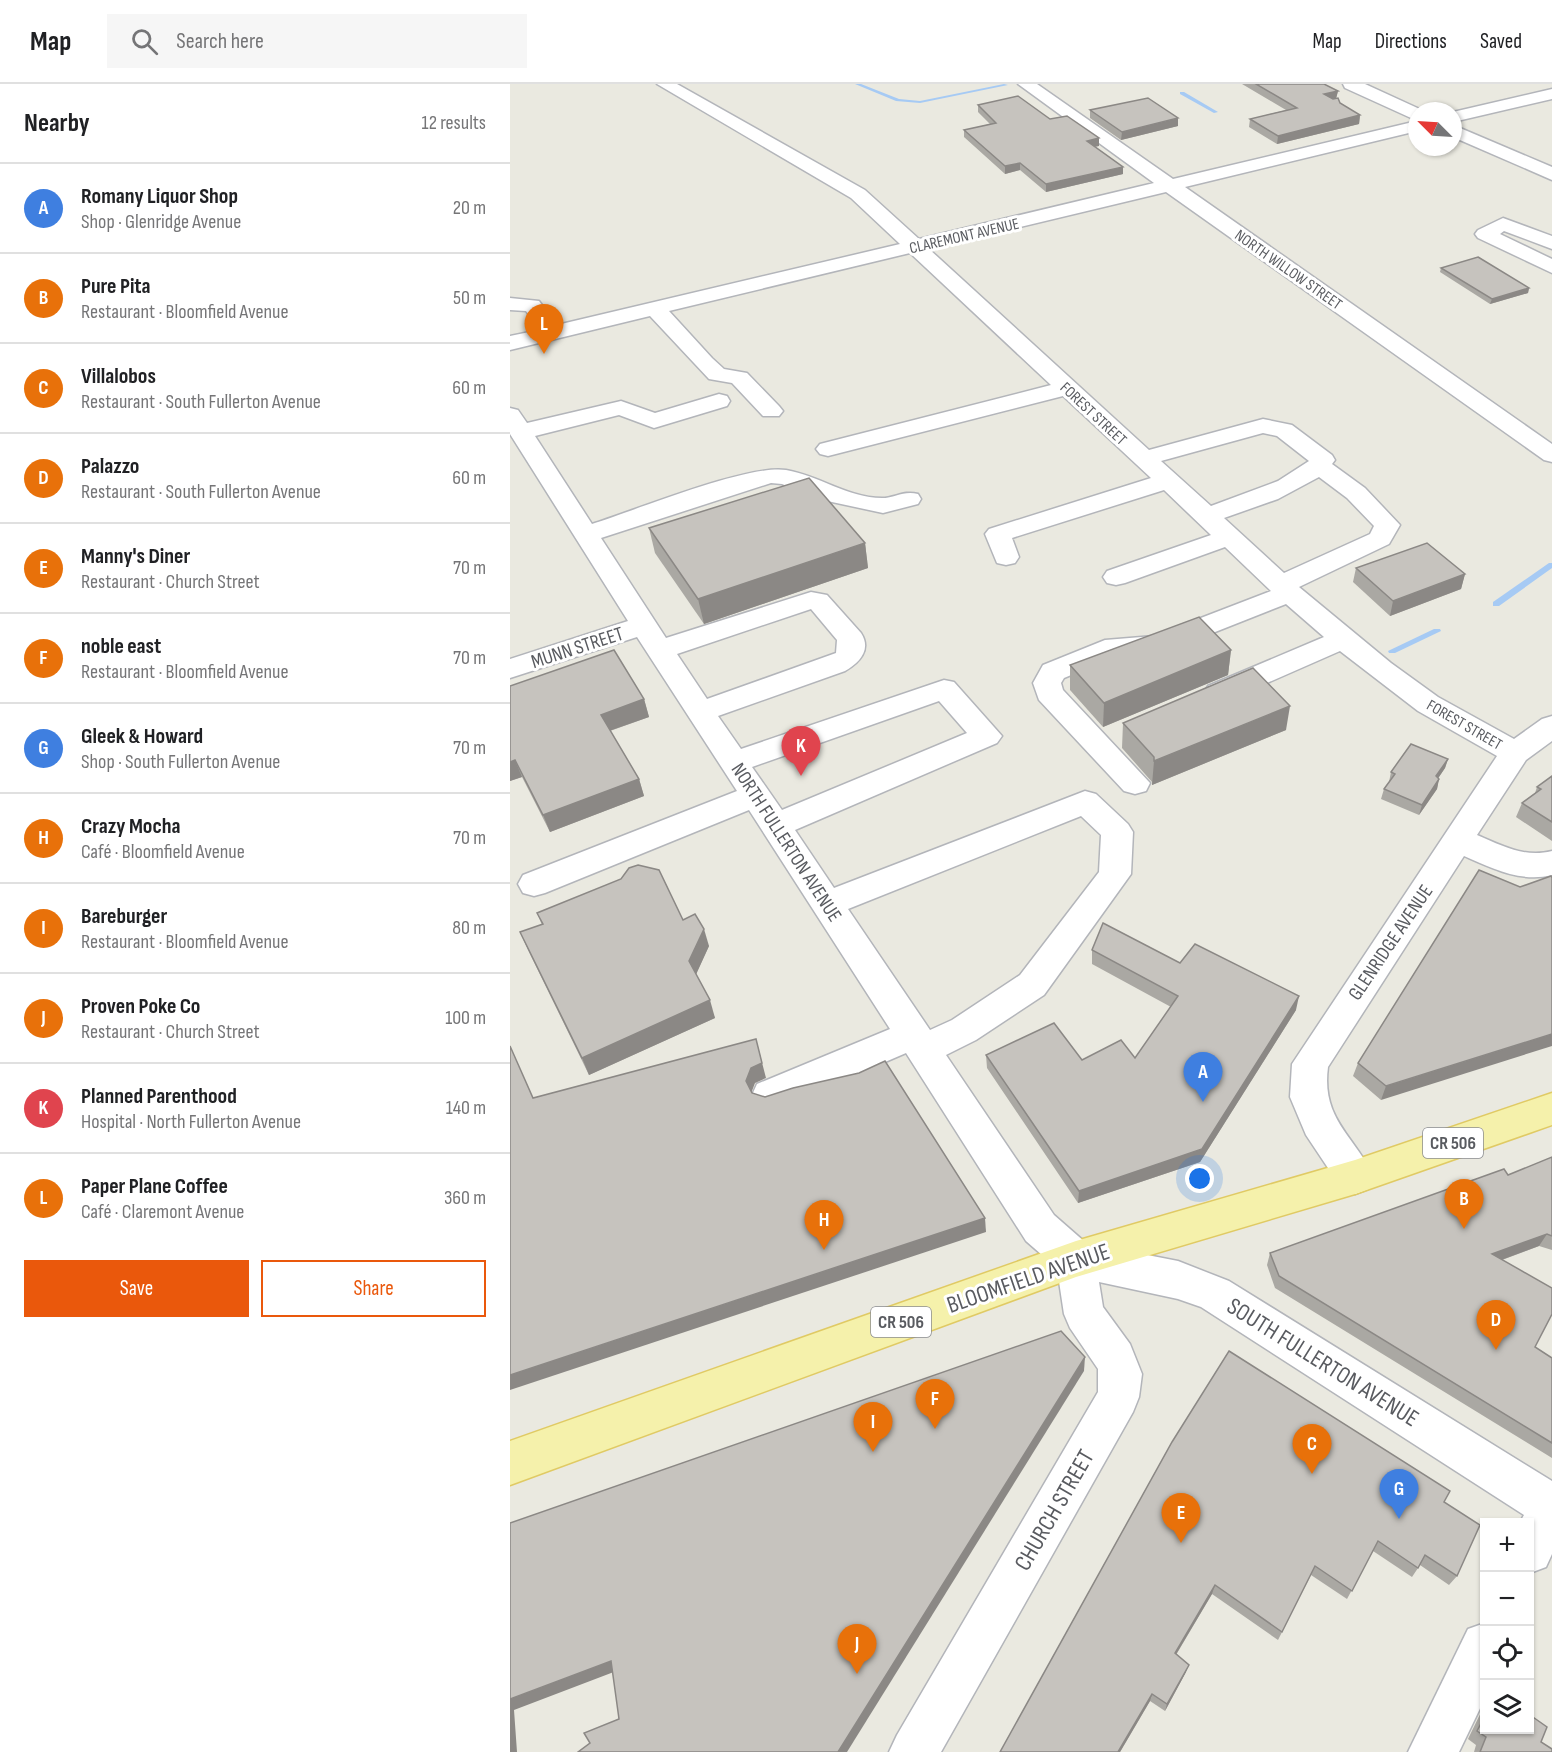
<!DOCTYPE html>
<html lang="en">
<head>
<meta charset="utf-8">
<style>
  body { margin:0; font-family:"Sofia Sans Condensed",sans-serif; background:#f6f6f6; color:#202124 }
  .controls { position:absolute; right:18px; bottom:18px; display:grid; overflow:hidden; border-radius:0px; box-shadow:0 2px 4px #0004 }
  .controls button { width:54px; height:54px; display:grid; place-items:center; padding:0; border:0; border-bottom:2px solid #e0e0e0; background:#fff; color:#202124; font:30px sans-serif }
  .compass { position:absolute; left:898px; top:18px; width:54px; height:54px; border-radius:50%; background:#fff; box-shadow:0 2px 4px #0004; rotate:294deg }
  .you { position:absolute; left:690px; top:1095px; width:21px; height:21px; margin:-15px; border:4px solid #fff; border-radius:50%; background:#1a73e8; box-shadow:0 0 0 9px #1a73e833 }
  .badge { display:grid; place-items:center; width:39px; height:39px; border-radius:50%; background:#ea580c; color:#fff; font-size:20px; font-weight:700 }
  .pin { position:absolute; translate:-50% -50px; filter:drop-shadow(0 2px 3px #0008) }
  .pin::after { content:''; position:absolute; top:32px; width:21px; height:18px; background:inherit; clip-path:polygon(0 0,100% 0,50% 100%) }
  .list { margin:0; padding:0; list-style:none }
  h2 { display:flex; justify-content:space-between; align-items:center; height:78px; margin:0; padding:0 24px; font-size:26px }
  h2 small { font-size:20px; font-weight:400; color:#757577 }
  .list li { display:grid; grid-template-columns:39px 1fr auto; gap:18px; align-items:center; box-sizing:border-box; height:90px; padding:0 24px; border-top:2px solid #e0e0e0 }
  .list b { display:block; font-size:22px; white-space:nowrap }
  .list p { margin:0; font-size:20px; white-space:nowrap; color:#757577 }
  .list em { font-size:20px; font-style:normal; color:#757577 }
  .actions { display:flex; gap:12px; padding:18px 24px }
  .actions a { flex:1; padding:14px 0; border:2px solid #ea580c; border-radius:0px; text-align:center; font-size:21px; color:#ea580c }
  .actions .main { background:#ea580c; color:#fff }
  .icon { flex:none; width:33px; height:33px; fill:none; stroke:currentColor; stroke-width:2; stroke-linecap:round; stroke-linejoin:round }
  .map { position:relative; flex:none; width:1042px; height:1668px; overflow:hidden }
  header { display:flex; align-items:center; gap:36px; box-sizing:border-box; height:84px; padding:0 30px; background:#fff; border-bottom:2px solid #e0e0e0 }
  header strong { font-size:28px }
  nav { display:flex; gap:33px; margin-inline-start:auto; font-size:21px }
  .search { width:420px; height:54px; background:#f6f6f6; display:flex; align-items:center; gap:15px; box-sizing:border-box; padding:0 21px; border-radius:0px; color:#757577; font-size:22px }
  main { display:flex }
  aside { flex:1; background:#fff }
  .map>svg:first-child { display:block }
</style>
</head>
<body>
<header>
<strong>Map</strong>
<div class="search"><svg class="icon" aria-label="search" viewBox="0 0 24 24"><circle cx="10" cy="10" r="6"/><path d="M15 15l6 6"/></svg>Search here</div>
<nav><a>Map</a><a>Directions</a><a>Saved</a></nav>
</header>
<main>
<aside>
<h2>Nearby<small>12 results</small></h2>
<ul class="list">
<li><span class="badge" style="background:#3f7fe0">A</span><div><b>Romany Liquor Shop</b><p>Shop · Glenridge Avenue</p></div><em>20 m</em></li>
<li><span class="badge" style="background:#e8710a">B</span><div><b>Pure Pita</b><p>Restaurant · Bloomfield Avenue</p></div><em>50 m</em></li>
<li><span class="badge" style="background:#e8710a">C</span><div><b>Villalobos</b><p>Restaurant · South Fullerton Avenue</p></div><em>60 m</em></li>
<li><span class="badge" style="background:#e8710a">D</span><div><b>Palazzo</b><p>Restaurant · South Fullerton Avenue</p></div><em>60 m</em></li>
<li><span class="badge" style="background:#e8710a">E</span><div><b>Manny's Diner</b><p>Restaurant · Church Street</p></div><em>70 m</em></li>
<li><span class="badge" style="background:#e8710a">F</span><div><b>noble east</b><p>Restaurant · Bloomfield Avenue</p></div><em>70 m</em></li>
<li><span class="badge" style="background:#3f7fe0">G</span><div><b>Gleek &amp; Howard</b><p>Shop · South Fullerton Avenue</p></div><em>70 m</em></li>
<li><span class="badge" style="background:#e8710a">H</span><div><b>Crazy Mocha</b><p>Café · Bloomfield Avenue</p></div><em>70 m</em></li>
<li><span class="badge" style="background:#e8710a">I</span><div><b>Bareburger</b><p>Restaurant · Bloomfield Avenue</p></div><em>80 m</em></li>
<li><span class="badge" style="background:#e8710a">J</span><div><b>Proven Poke Co</b><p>Restaurant · Church Street</p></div><em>100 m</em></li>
<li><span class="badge" style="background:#e0444e">K</span><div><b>Planned Parenthood</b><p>Hospital · North Fullerton Avenue</p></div><em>140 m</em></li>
<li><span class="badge" style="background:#e8710a">L</span><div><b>Paper Plane Coffee</b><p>Café · Claremont Avenue</p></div><em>360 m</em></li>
</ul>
<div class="actions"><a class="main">Save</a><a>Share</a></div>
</aside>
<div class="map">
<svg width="1042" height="1668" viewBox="0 0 1042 1668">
  <rect width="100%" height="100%" fill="#eae9e0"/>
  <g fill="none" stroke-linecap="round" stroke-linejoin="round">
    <g fill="#a6caf4" fill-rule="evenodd">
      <path d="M345 0H351L389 15 410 17 494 0 498 1 410 19 386 17Z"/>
      <path d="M670 8H674L708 28 704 29 670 10Z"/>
      <path d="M1039 479H1042V484L989 522H983V518Z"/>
      <path d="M924 545H930L931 547 885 569H879L878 567Z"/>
    </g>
    <g stroke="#b3b5ba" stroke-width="3">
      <g id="minor">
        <path d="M147 0H167L355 106 409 155 644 99 508 0H527L663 95 907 37V47L675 103 1042 360V378L1034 376 656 108 419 165 639 366 753 335 782 341 822 371 825 376 822 380 855 404 890 441 879 460 789 503 881 579 928 613 1004 655 1032 635 1042 632V657L1016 676 967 751C993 762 1014 774 1042 767V791C1011 799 981 784 954 772L818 983C811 1035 844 1051 864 1093L858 1105 845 1110 832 1105 796 1051 780 1013 782 980 987 672 908 627 830 567 718 616 708 619 698 616 694 609 698 602 814 553 776 520 657 567 609 571 554 594 551 599 553 606 640 699 636 707 625 710 614 707 529 616 523 599 533 581 595 556 644 552 761 507 715 463 615 499 606 501 597 499 593 493 597 487 701 451 654 406 502 454 509 473 505 479 496 481 487 479 475 450 479 445 641 394 553 312 318 372 310 370 306 365 310 360 541 301 400 169 159 227 202 274 214 285 237 289 269 322 273 327 269 332H253L222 299 199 295 140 232 0 266V252L29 246 16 227 0 226V214L29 217 47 241 390 160 341 114ZM753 349 767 352 799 377 768 397 701 422 651 377ZM809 393 837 414 864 442 860 450 774 489 714 434 768 415Z"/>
        <path d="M833 0H855L914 27H907V35L901 34 835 4Z"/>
        <path d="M1042 5V15L943 38V28Z"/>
        <path d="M943 41 1042 83V96L943 53Z"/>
        <path d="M993 134 1042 152V165L994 147 990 150 1042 175V189L968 154 965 150 968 146Z"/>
        <path d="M209 310 217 312 220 317 217 322 144 344 109 331 25 352 82 440C124 427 238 380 276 386 308 391 338 414 372 414 385 414 394 406 408 410L411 415 408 420 373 429 308 415 272 400 261 399 91 454 156 554 301 508 317 511 351 549C362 566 349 579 335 587L208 632 231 665 434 596 444 598 492 652 487 659 285 746 324 804 575 707 586 710 618 740 623 748 621 790 534 911 466 956 436 971 544 1131 576 1159 668 1177 719 1197 1042 1397V1470L1036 1483 1020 1489V1438H1010L1014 1431 691 1223 668 1215 589 1198 593 1223 620 1260 632 1290 629 1313 623 1328 431 1668H379L387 1651 588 1308V1285L560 1244 554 1230 547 1184 516 1157 396 969 273 1022 260 1026 247 1022 242 1011 247 1000 380 945 239 726 35 809 24 812 13 809 8 800 13 791 227 707 127 553 0 594V575L118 537 0 350V324L8 326 17 339 111 317 145 329ZM301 525 327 556 326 569 197 615 167 570ZM429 617 457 649 272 726 242 683ZM571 732 591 751 589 788 510 891 442 936 420 946 338 825Z"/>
        <path d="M975 1539V1614L949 1668H898L958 1545Z"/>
      </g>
    </g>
    <g stroke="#e0ca64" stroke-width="3">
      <path id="major" d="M1042 1009V1041L845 1110 566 1193 0 1401V1357L566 1157 845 1076Z"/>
    </g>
    <use href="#minor" fill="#fff" fill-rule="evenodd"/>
    <use href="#major" fill="#f5f1ab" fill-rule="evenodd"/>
  </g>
  <g fill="#aaa8a3">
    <path d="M732 0H814L828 7 826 14 830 19 850 31 849 40 767 60 739 43 740 35 776 26Z"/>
    <path d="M468 21 589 62 584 63 613 83V90L536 108 510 86 495 90 454 53V46L480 40 468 28Z"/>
    <path d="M580 26 668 42 611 56 580 34Z"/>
    <path d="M931 184 1019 204 1018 209 980 220 930 188Z"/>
    <path d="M139 444 355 459 358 484 194 540 145 469Z"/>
    <path d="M846 484 955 490 951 505 880 532 843 498Z"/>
    <path d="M721 566 718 591 593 643 560 606V581Z"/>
    <path d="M0 602 134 615 139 633 100 647 129 695 134 712 40 748 12 693 0 697Z"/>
    <path d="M613 639 776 646 642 701V698L612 664Z"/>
    <path d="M938 675 935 684 928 694 929 695 927 705 909 731 871 715 874 705 879 698 881 688Z"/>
    <path d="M1042 692V757L1006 733 1012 719 1025 709 1027 703Z"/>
    <path d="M1010 803 871 1016 843 992 848 979Z"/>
    <path d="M27 829 173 836 199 862 186 890 205 934 79 991 18 866 10 848 32 841Z"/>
    <path d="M582 866 670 879 786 926 690 1078 568 1119 477 984 476 971 572 976 625 974 661 923 582 880Z"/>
    <path d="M1042 1073V1166L1029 1162 992 1176 1025 1263 1042 1274V1374L765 1204 757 1181 760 1169 998 1091Z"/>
    <path d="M662 1358 934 1418 947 1492 939 1501 910 1481 902 1493 863 1467 837 1515 801 1491 768 1556 702 1510 666 1571 676 1588 655 1627 640 1617 610 1668H490Z"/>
    <path d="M975 1620V1646L1031 1658 1042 1668H964L966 1661 958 1655Z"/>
  </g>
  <g fill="#8b8885">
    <path d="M828 7 826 15 812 18 814 10Z"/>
    <path d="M850 31 849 40 767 60 768 52Z"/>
    <path d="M668 34V42L611 56 612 48Z"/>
    <path d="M589 54V62L576 64 577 57Z"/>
    <path d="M510 79V86L495 90V82Z"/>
    <path d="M613 83V90L536 108V100Z"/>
    <path d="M1019 204 1018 209 980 220 982 215Z"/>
    <path d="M355 459 358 484 194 540 188 515Z"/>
    <path d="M955 490 951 505 880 532 883 517Z"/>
    <path d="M721 566 718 591 593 643 594 619Z"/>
    <path d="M134 615 139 633 96 648 91 631Z"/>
    <path d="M780 622 776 646 642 701 644 677Z"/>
    <path d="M938 675 935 684 923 702 926 692Z"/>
    <path d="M5 676 12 693 0 697V678Z"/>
    <path d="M129 695 134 712 40 748 33 731Z"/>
    <path d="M929 695 927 705 909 731 912 721Z"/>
    <path d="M194 845 199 862 184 895 179 877Z"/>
    <path d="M789 912 786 926 690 1078 568 1119 569 1107Z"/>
    <path d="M200 916 205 934 79 991 72 974Z"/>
    <path d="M1042 950V962L871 1016 876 1002Z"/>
    <path d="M246 955 256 994 245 999 240 1012 236 997 241 984Z"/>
    <path d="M475 1134 476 1148 0 1306V1291Z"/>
    <path d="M1037 1150 1029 1162 975 1182 982 1170Z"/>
    <path d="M575 1273 574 1287 337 1668H328Z"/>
    <path d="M705 1501 702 1510 662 1577 665 1569Z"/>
    <path d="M101 1577 109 1586 4 1626 7 1668H0V1615Z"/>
    <path d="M679 1581 676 1588 655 1627 657 1620Z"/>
    <path d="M642 1610 640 1617 610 1668H608Z"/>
  </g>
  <g fill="#c6c3be" stroke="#8b8885" stroke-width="1.5">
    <path d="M746 0H814L828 7 814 10 823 15 828 14 830 19 850 31 768 52 740 35 787 24Z"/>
    <path d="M508 12 540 35 557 32 589 54 577 57 613 83 536 100 510 79 495 82 454 46 486 39 468 21Z"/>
    <path d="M638 14 668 34 612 48 580 26Z"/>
    <path d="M968 173 1019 204 982 215 931 184Z"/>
    <path d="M299 394 355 459 188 515 139 444Z"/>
    <path d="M917 459 955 490 883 517 846 484Z"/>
    <path d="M689 533 721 566 594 619 560 581Z"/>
    <path d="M104 566 134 615 91 631 129 695 33 731 5 676 0 678V602Z"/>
    <path d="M743 584 780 622 644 677V673L613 639Z"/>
    <path d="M901 660 938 675 926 692 929 695 912 721 874 705 885 690 881 688Z"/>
    <path d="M1042 692V738L1012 719 1031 705 1027 703Z"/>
    <path d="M128 781 149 786 173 836 185 830 194 845 179 877 200 916 72 974 10 848 33 840 27 829 111 795 119 784Z"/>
    <path d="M969 786 1010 803 1041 792 1042 794V950L876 1002 848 979Z"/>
    <path d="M593 839 670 879 685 860 789 912 692 1065 569 1107 476 971 544 939 572 976 611 956 625 974 668 912 582 866Z"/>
    <path d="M246 955 252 979 241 984 236 997 242 1009 255 1013 283 1004 349 989 375 977 475 1134 0 1291V962L23 1014Z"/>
    <path d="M1042 1073V1152L1037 1150 982 1170 1042 1204V1230L1025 1263 1042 1274V1359L769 1192 760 1169 966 1095 994 1085 998 1091Z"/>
    <path d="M551 1247 575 1273 328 1668H68L80 1659 74 1649 109 1635 101 1577 0 1615V1439Z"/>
    <path d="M719 1267 940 1407 934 1418 970 1441 947 1492 915 1471 908 1484 868 1457 842 1507 805 1482 772 1548 705 1501 665 1569 679 1581 657 1620 642 1610 608 1668H490L662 1358Z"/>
    <path d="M1020 1631 1037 1643 1031 1658 1042 1665V1668H970L976 1653 967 1647 975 1632V1646H1020Z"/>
  </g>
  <g text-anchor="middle" stroke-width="6" stroke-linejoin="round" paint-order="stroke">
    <g font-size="16" fill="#595b60" stroke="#fff">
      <text transform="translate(454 151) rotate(-13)" y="6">CLAREMONT AVENUE</text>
      <text transform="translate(779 185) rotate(35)" y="6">NORTH WILLOW STREET</text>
      <text transform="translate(584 329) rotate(43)" y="6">FOREST STREET</text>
      <text transform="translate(955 640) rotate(30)" y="6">FOREST STREET</text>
    </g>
    <g fill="#fff" stroke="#8b8c90" stroke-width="1.5">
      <rect x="913" y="1044" width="60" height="30" rx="4.5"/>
      <rect x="361" y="1223" width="60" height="30" rx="4.5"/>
    </g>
    <g font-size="18" font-weight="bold" fill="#595b60">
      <text x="943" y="1065">CR 506</text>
      <text x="391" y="1244">CR 506</text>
    </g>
    <g font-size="20" fill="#595b60" stroke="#fff">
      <text transform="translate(67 563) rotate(-18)" y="7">MUNN STREET</text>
      <text transform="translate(277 758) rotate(57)" y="7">NORTH FULLERTON AVENUE</text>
      <text transform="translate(880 858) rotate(-56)" y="7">GLENRIDGE AVENUE</text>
    </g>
    <g font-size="24" fill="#595b60" stroke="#fff">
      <text transform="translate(518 1194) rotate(-19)" y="8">BLOOMFIELD AVENUE</text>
      <text transform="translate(813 1278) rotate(32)" y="8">SOUTH FULLERTON AVENUE</text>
      <text transform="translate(544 1426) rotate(-60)" y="8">CHURCH STREET</text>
    </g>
  </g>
</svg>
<div class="controls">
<button>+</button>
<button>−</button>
<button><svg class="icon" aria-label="locate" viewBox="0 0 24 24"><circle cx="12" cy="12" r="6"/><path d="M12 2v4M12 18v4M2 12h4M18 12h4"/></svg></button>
<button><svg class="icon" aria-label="layers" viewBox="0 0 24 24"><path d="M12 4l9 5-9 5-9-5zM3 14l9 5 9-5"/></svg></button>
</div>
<svg class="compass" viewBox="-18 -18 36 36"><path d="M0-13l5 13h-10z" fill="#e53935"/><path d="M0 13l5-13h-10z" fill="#757577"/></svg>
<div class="you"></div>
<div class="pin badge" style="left:693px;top:1018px;background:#3f7fe0">A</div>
<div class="pin badge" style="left:954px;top:1145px;background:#e8710a">B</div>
<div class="pin badge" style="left:802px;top:1390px;background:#e8710a">C</div>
<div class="pin badge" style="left:986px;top:1266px;background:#e8710a">D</div>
<div class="pin badge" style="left:671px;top:1459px;background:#e8710a">E</div>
<div class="pin badge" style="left:425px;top:1345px;background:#e8710a">F</div>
<div class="pin badge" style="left:889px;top:1435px;background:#3f7fe0">G</div>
<div class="pin badge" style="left:314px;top:1166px;background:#e8710a">H</div>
<div class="pin badge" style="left:363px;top:1368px;background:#e8710a">I</div>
<div class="pin badge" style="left:347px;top:1590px;background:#e8710a">J</div>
<div class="pin badge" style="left:291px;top:692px;background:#e0444e">K</div>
<div class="pin badge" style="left:34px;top:270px;background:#e8710a">L</div>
</div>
</main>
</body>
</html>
